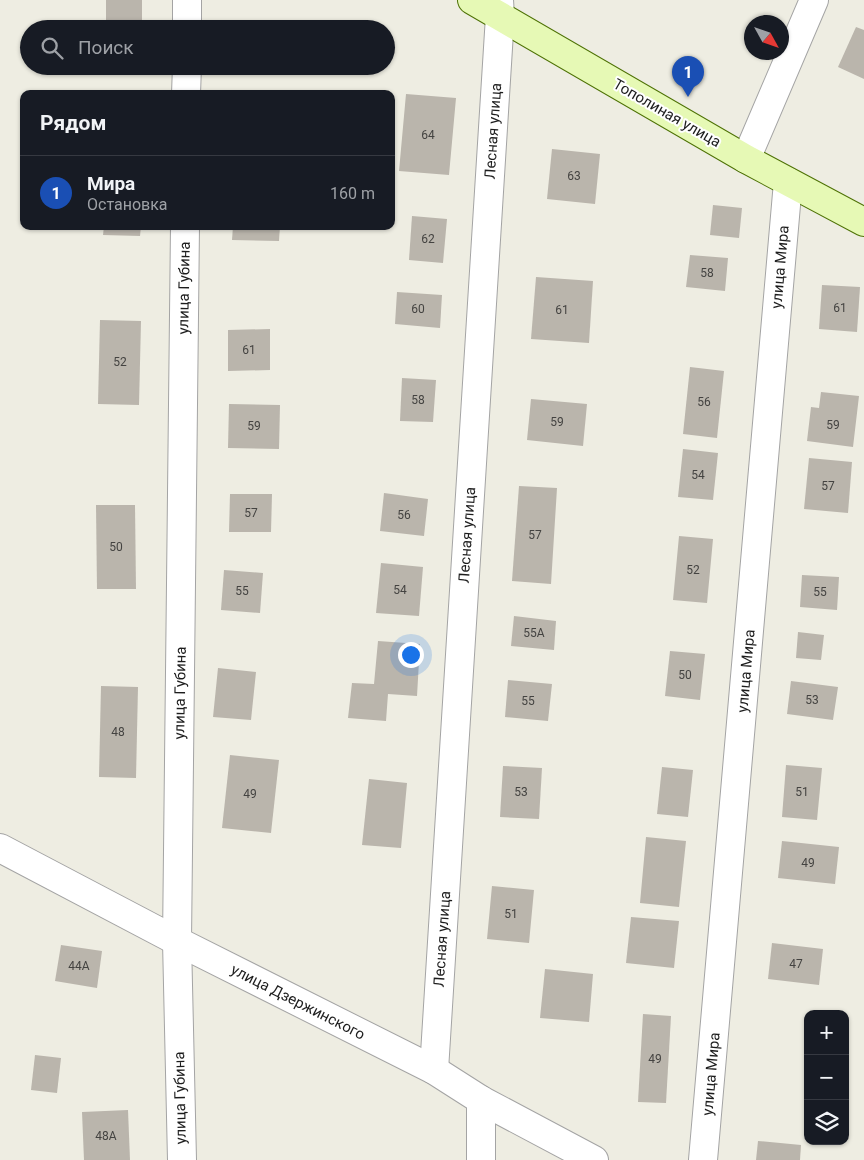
<!DOCTYPE html>
<html lang="ru">
<head>
<meta charset="utf-8">
<style>
  body { margin:0; font-family:Roboto,sans-serif; background:#20242c; color:#f1f3f6 }
  .controls { position:absolute; right:15px; bottom:15px; display:grid; overflow:hidden; border-radius:10px; box-shadow:0 1px 4px #0004 }
  .controls button { width:45px; height:45px; display:grid; place-items:center; padding:0; border:0; border-bottom:1px solid #363941; background:#171b24; color:#f1f3f6; font:25px sans-serif }
  .compass { position:absolute; left:744px; top:15px; width:45px; height:45px; border-radius:50%; background:#171b24; box-shadow:0 1px 4px #0004; rotate:130deg }
  .you { position:absolute; left:410px; top:654px; width:18px; height:18px; margin:-12px; border:4px solid #fff; border-radius:50%; background:#1a73e8; box-shadow:0 0 0 8px #1a73e833 }
  .badge { display:grid; place-items:center; width:32px; height:32px; border-radius:50%; background:#2563eb; color:#fff; font-size:16px; font-weight:700 }
  .pin { position:absolute; translate:-50% -41px; filter:drop-shadow(0 1px 2px #0008) }
  .pin::after { content:''; position:absolute; top:26px; width:18px; height:15px; background:inherit; clip-path:polygon(0 0,100% 0,50% 100%) }
  .list { margin:0; padding:0; list-style:none }
  h2 { display:flex; justify-content:space-between; align-items:center; height:65px; margin:0; padding:0 20px; font-size:21px }
  h2 small { font-size:16px; font-weight:400; color:#9ea1a6 }
  .list li { display:grid; grid-template-columns:32px 1fr auto; gap:15px; align-items:center; box-sizing:border-box; height:75px; padding:0 20px; border-top:1px solid #363941 }
  .list b { display:block; font-size:19px; white-space:nowrap }
  .list p { margin:0; font-size:16px; white-space:nowrap; color:#9ea1a6 }
  .list em { font-size:16px; font-style:normal; color:#9ea1a6 }
  .icon { flex:none; width:28px; height:28px; fill:none; stroke:currentColor; stroke-width:2; stroke-linecap:round; stroke-linejoin:round }
  .map { position:relative; flex:none; width:864px; height:1160px; overflow:hidden }
  .search { position:absolute; background:#171b24; box-shadow:0 1px 4px #0004; left:20px; top:20px; width:375px; height:55px; display:flex; align-items:center; gap:12px; box-sizing:border-box; padding:0 18px; border-radius:28px; color:#9ea1a6; font-size:19px }
  .panel { position:absolute; background:#171b24; box-shadow:0 1px 4px #0004; left:20px; top:90px; width:375px; height:140px; border-radius:10px }
  .map>svg:first-child { display:block }
</style>
</head>
<body>
<div class="map">
<svg width="864" height="1160" viewBox="0 0 864 1160">
  <rect width="100%" height="100%" fill="#eeede2"/>
  <g fill="#bab5ac">
    <rect x="106" y="0" width="36" height="29"/>
    <path d="M240 20 289 23 288 29H239Z"/>
    <path d="M856 27 864 30V79L838 67Z"/>
    <path d="M406 94 456 98 449 175 399 171Z"/>
    <path d="M552 149 600 154 595 204 547 199Z"/>
    <path d="M713 205 742 208 739 238 710 235Z"/>
    <path d="M412 216 447 219 443 263 409 260Z"/>
    <path d="M104 226H141L140 236 103 235Z"/>
    <path d="M233 226H280L279 241 232 240Z"/>
    <path d="M690 255 728 258 725 291 686 287Z"/>
    <path d="M536 277 593 281 589 343 531 339Z"/>
    <path d="M822 285 860 287 857 332 819 329Z"/>
    <path d="M397 292 442 295 440 328 395 324Z"/>
    <path d="M100 320 141 321 139 405 98 404Z"/>
    <path d="M270 329V370L228 371V330Z"/>
    <path d="M690 367 724 371 717 438 683 434Z"/>
    <path d="M402 378 436 380 433 422 400 421Z"/>
    <path d="M821 392 859 396 853 447 807 441 811 407 819 408Z"/>
    <path d="M531 399 587 404 583 446 527 440Z"/>
    <path d="M229 404 280 405 279 449 228 448Z"/>
    <path d="M683 449 718 453 713 500 678 497Z"/>
    <path d="M809 458 852 462 848 513 804 509Z"/>
    <path d="M519 486 557 488 551 584 512 581Z"/>
    <path d="M384 493 428 499 424 536 380 531Z"/>
    <path d="M230 494H272L271 532H229Z"/>
    <path d="M96 505H135L136 589H97Z"/>
    <path d="M679 536 713 539 707 603 673 600Z"/>
    <path d="M381 563 423 567 419 616 376 613Z"/>
    <path d="M224 570 263 573 260 613 221 610Z"/>
    <path d="M802 575 839 577 837 610 800 607Z"/>
    <path d="M514 616 556 621 554 650 511 646Z"/>
    <path d="M798 632 824 635 821 660 796 658Z"/>
    <path d="M378 641 420 644 417 696 388 694 386 721 348 718 352 683 374 684Z"/>
    <path d="M670 651 705 654 700 700 665 696Z"/>
    <path d="M218 668 256 672 251 720 213 717Z"/>
    <path d="M508 680 552 684 548 721 505 717Z"/>
    <path d="M791 681 838 687 833 720 787 714Z"/>
    <path d="M101 686 138 687 136 778 99 777Z"/>
    <path d="M230 755 279 760 271 833 222 828Z"/>
    <path d="M786 765 822 768 817 820 782 817Z"/>
    <path d="M503 766 542 768 539 819 500 817Z"/>
    <path d="M662 767 693 770 688 817 657 814Z"/>
    <path d="M369 779 407 783 401 848 362 845Z"/>
    <path d="M646 837 686 841 679 907 640 903Z"/>
    <path d="M782 841 839 847 835 884 778 878Z"/>
    <path d="M492 886 534 890 529 943 487 939Z"/>
    <path d="M631 917 679 921 674 968 626 963Z"/>
    <path d="M772 943 823 949 819 985 768 979Z"/>
    <path d="M61 945 102 951 97 988 55 981Z"/>
    <path d="M545 969 593 974 589 1022 540 1018Z"/>
    <path d="M643 1014 671 1016 666 1103 638 1102Z"/>
    <path d="M35 1055 61 1058 57 1093 31 1090Z"/>
    <path d="M128 1110 130 1160H84L82 1112Z"/>
    <path d="M758 1141 801 1145 800 1160H756Z"/>
  </g>
  <g fill="none" stroke-linecap="round" stroke-linejoin="round">
    <g stroke="#a4a4a4" stroke-width="30">
      <g id="street">
        <path d="M187 29V0"/>
        <path d="M186 94 187 66"/>
        <path d="M746 159 814 0"/>
        <path d="M0 848 177 941 434 1070 481 1100 594 1160"/>
        <path d="M434 1070 500 16 499 0"/>
        <path d="M481 1100V1160"/>
        <path d="M182 1160 177 941 185 226"/>
        <path d="M703 1160 788 182"/>
      </g>
    </g>
    <g stroke="#4e7205" stroke-width="30">
      <path id="secondary" d="M472 0 746 159 864 222"/>
    </g>
    <use href="#street" stroke="#fff" stroke-width="28"/>
    <use href="#secondary" stroke="#e6f9b5" stroke-width="28"/>
  </g>
  <g text-anchor="middle" stroke-width="4" stroke-linejoin="round" paint-order="stroke">
    <g font-size="12" fill="#444341">
      <text x="428" y="139">64</text>
      <text x="574" y="180">63</text>
      <text x="428" y="243">62</text>
      <text x="707" y="277">58</text>
      <text x="840" y="312">61</text>
      <text x="418" y="313">60</text>
      <text x="562" y="314">61</text>
      <text x="249" y="354">61</text>
      <text x="120" y="366">52</text>
      <text x="418" y="404">58</text>
      <text x="704" y="406">56</text>
      <text x="557" y="426">59</text>
      <text x="833" y="429">59</text>
      <text x="254" y="430">59</text>
      <text x="698" y="479">54</text>
      <text x="828" y="490">57</text>
      <text x="251" y="517">57</text>
      <text x="404" y="519">56</text>
      <text x="535" y="539">57</text>
      <text x="116" y="551">50</text>
      <text x="693" y="574">52</text>
      <text x="400" y="594">54</text>
      <text x="242" y="595">55</text>
      <text x="820" y="596">55</text>
      <text x="534" y="637">55А</text>
      <text x="685" y="679">50</text>
      <text x="812" y="704">53</text>
      <text x="528" y="705">55</text>
      <text x="118" y="736">48</text>
      <text x="521" y="796">53</text>
      <text x="802" y="796">51</text>
      <text x="250" y="798">49</text>
      <text x="808" y="867">49</text>
      <text x="511" y="918">51</text>
      <text x="796" y="968">47</text>
      <text x="79" y="970">44А</text>
      <text x="655" y="1063">49</text>
      <text x="106" y="1140">48А</text>
    </g>
    <g font-size="15" fill="#1d1d1d" stroke="#fff">
      <text transform="translate(667 113) rotate(30)" y="5">Тополиная улица</text>
      <text transform="translate(493 131) rotate(-86)" y="5">Лесная улица</text>
      <text transform="translate(780 267) rotate(-85)" y="5">улица Мира</text>
      <text transform="translate(184 288) rotate(-89)" y="5">улица Губина</text>
      <text transform="translate(467 535) rotate(-86)" y="5">Лесная улица</text>
      <text transform="translate(746 671) rotate(-85)" y="5">улица Мира</text>
      <text transform="translate(180 693) rotate(-89)" y="5">улица Губина</text>
      <text transform="translate(442 939) rotate(-86)" y="5">Лесная улица</text>
      <text transform="translate(298 1002) rotate(27)" y="5">улица Дзержинского</text>
      <text transform="translate(711 1074) rotate(-85)" y="5">улица Мира</text>
      <text transform="translate(180 1098) rotate(-91)" y="5">улица Губина</text>
    </g>
  </g>
</svg>
<div class="controls">
<button>+</button>
<button>−</button>
<button><svg class="icon" aria-label="layers" viewBox="0 0 24 24"><path d="M12 4l9 5-9 5-9-5zM3 14l9 5 9-5"/></svg></button>
</div>
<svg class="compass" viewBox="-18 -18 36 36"><path d="M0-13l5 13h-10z" fill="#e53935"/><path d="M0 13l5-13h-10z" fill="#9ea1a6"/></svg>
<div class="you"></div>
<div class="pin badge" style="left:688px;top:97px;background:#1a4fb4">1</div>
<div class="search"><svg class="icon" aria-label="search" viewBox="0 0 24 24"><circle cx="10" cy="10" r="6"/><path d="M15 15l6 6"/></svg>Поиск</div>
<section class="panel">
<h2>Рядом<small></small></h2>
<ul class="list">
<li><span class="badge" style="background:#1a4fb4">1</span><div><b>Мира</b><p>Остановка</p></div><em>160 m</em></li>
</ul>
</section>
</div>
</body>
</html>
